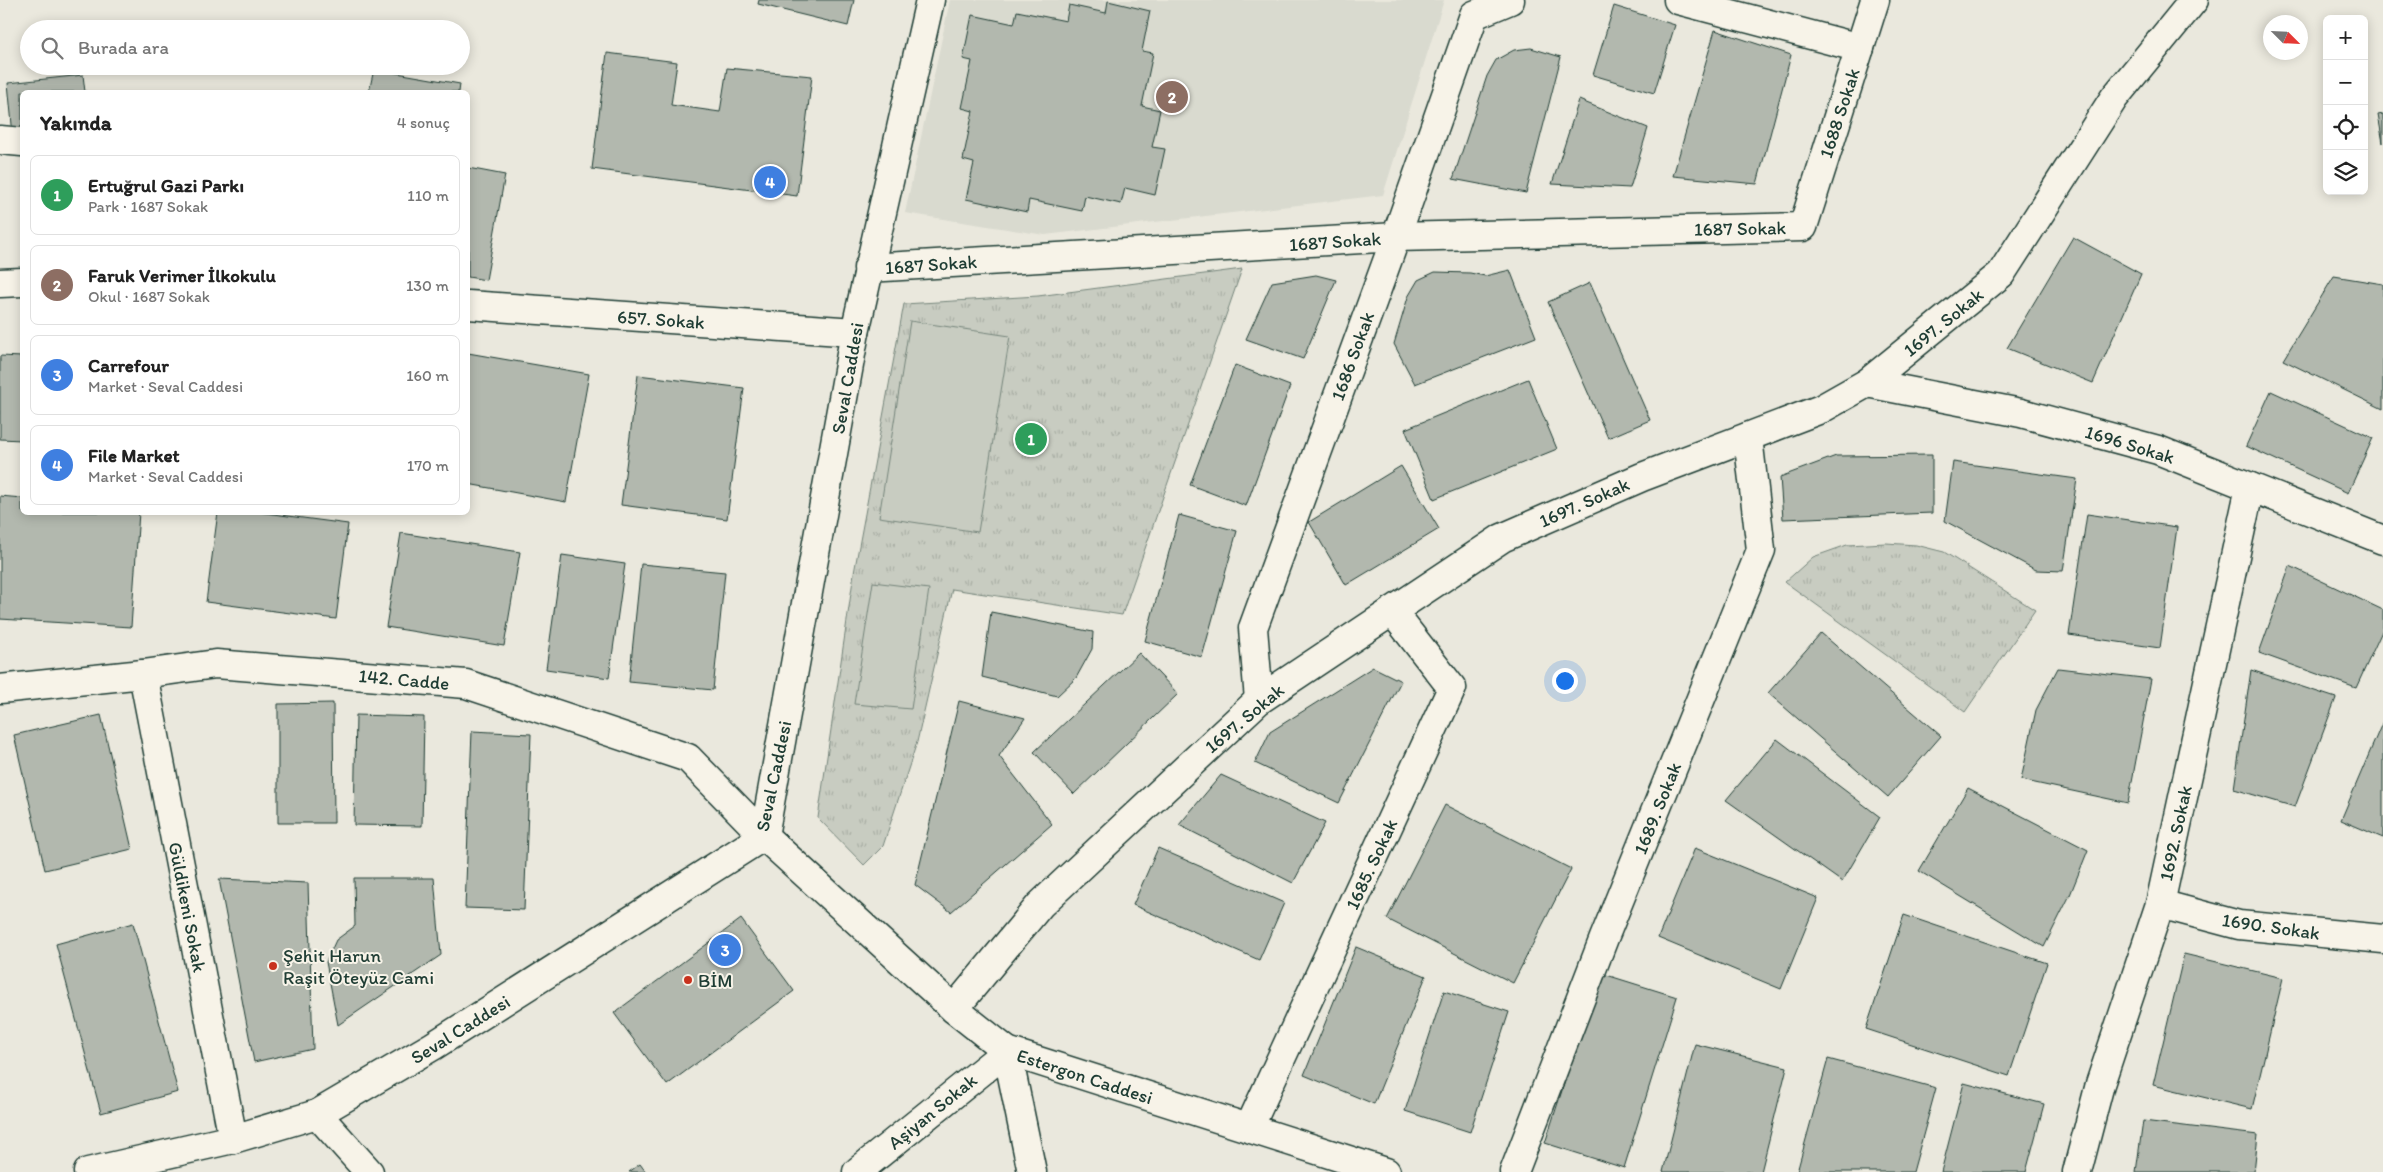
<!DOCTYPE html>
<html lang="tr">
<head>
<meta charset="utf-8">
<style>
  body { margin:0; font-family:Itim,sans-serif; background:#f2f2f2; color:#222 }
  .controls { position:absolute; right:15px; top:15px; display:grid; overflow:hidden; border-radius:8px; box-shadow:0 2px 12px #0003 }
  .controls button { width:45px; height:45px; display:grid; place-items:center; padding:0; border:0; border-bottom:1px solid #e0e0e0; background:#fff; color:#222; font:25px sans-serif }
  .compass { position:absolute; left:2263px; top:15px; width:45px; height:45px; border-radius:50%; background:#fff; box-shadow:0 2px 12px #0003; rotate:114deg }
  .you { position:absolute; left:1564px; top:680px; width:18px; height:18px; margin:-12px; border:4px solid #fff; border-radius:50%; background:#1a73e8; box-shadow:0 0 0 8px #1a73e833 }
  .badge { display:grid; place-items:center; width:32px; height:32px; border-radius:50%; background:#111827; color:#fff; font-size:16px; font-weight:700 }
  .pin { position:absolute; translate:-50% -50%; border:2px solid #fff; box-shadow:0 1px 5px #0006 }
  .list { margin:0; padding:0; list-style:none }
  h2 { display:flex; justify-content:space-between; align-items:center; height:65px; margin:0; padding:0 20px; font-size:21px }
  h2 small { font-size:16px; font-weight:400; color:#767676 }
  .list li { display:grid; grid-template-columns:32px 1fr auto; gap:15px; align-items:center; box-sizing:border-box; height:80px; margin:0 10px 10px; padding:0 10px; border:1px solid #e0e0e0; border-radius:8px }
  .list b { display:block; font-size:19px; white-space:nowrap }
  .list p { margin:0; font-size:16px; white-space:nowrap; color:#767676 }
  .list em { font-size:16px; font-style:normal; color:#767676 }
  .icon { flex:none; width:28px; height:28px; fill:none; stroke:currentColor; stroke-width:2; stroke-linecap:round; stroke-linejoin:round }
  .map { position:relative; flex:none; width:2383px; height:1172px; overflow:hidden }
  .search { position:absolute; background:#fff; box-shadow:0 2px 12px #0003; left:20px; top:20px; width:450px; height:55px; display:flex; align-items:center; gap:12px; box-sizing:border-box; padding:0 18px; border-radius:28px; color:#767676; font-size:19px }
  .panel { position:absolute; background:#fff; box-shadow:0 2px 12px #0003; left:20px; top:90px; width:450px; height:425px; border-radius:8px }
  .map>svg:first-child { display:block }
</style>
</head>
<body>
<div class="map">
<svg width="2383" height="1172" viewBox="0 0 2383 1172">
  <defs>
    <pattern id="grass-tufts" width="24" height="20" patternUnits="userSpaceOnUse" patternTransform="scale(1.25)"><rect width="24" height="20" fill="#c8ccc1"/><path d="M3 7l-1-3M5 7V3M7 7l1-3M15 17l-1-3M17 17v-4M19 17l1-3" fill="none" stroke="#abb0a6"/></pattern>
  </defs>
  <rect width="100%" height="100%" fill="#eae8dd"/>
  <filter id="ink" filterUnits="userSpaceOnUse"><feTurbulence type="fractalNoise" baseFrequency=".02" numOctaves="2"/><feDisplacementMap in="SourceGraphic" scale="10" xChannelSelector="R" yChannelSelector="G"/><feConvolveMatrix kernelMatrix="1 2 1 2 8 2 1 2 1" color-interpolation-filters="sRGB"/></filter>
  <g filter="url(#ink)">
    <path fill="#d9dacf" d="M950 0H1444L1383 195 1045 235 905 213Z"/>
    <g fill="url(#grass-tufts)" stroke="#74847a">
      <path d="M1242 269 1122 615 952 589 917 742 883 846 864 865 818 818 854 573 904 304 1038 296Z"/>
      <path d="M1886 543 1916 545 1944 552 2035 610 1965 712 1785 582 1813 557 1847 545Z"/>
    </g>
    <g fill="#c8ccc1" stroke="#74847a">
      <path d="M910 321 1010 336 978 532 879 517Z"/>
      <path d="M873 582 929 589 911 709 854 704Z"/>
    </g>
    <g fill="#b2b8ae" stroke="#1f3d34">
      <path d="M759 0H854L848 26 758 4Z"/>
      <path d="M1108 1 1150 11 1142 51 1153 53 1142 106 1160 110 1152 147 1165 149 1155 195 1125 188 1121 204 1085 196 1082 211 1029 200 1027 212 966 199 974 163 963 160 973 111 962 108 972 61 963 59 972 15 1014 24 1017 11 1066 21 1069 5 1106 13Z"/>
      <path d="M1614 6 1675 25 1654 93 1593 75Z"/>
      <path d="M1715 30 1791 55 1757 184 1673 176Z"/>
      <path d="M1531 48 1561 57 1526 193 1453 179 1487 76 1496 60 1514 50Z"/>
      <path d="M607 53 677 62 671 105 720 112 727 68 812 76 797 196 592 169Z"/>
      <path d="M374 69 460 84 459 92H369Z"/>
      <path d="M83 75 85 92H22V134L13 135 8 83Z"/>
      <path d="M1579 100 1648 128 1630 188 1552 184Z"/>
      <path d="M2383 114V143L2378 115Z"/>
      <path d="M468 168 505 175 486 280 468 277Z"/>
      <path d="M2073 237 2141 274 2093 383 2007 348Z"/>
      <path d="M1510 270 1536 337 1415 384 1394 344 1408 297 1418 280 1435 272 1470 273 1485 276Z"/>
      <path d="M1316 275 1336 280 1303 359 1246 339 1272 282Z"/>
      <path d="M2334 276 2383 284V409L2283 360Z"/>
      <path d="M1590 283 1650 420 1608 438 1548 302Z"/>
      <path d="M468 353 589 374 566 502 468 484Z"/>
      <path d="M0 356 22 357V440L0 439Z"/>
      <path d="M1235 365 1290 386 1246 506 1190 485Z"/>
      <path d="M638 375 744 388 727 519 621 505Z"/>
      <path d="M1528 379 1557 449 1434 499 1405 429Z"/>
      <path d="M2271 391 2373 438 2348 493 2246 446Z"/>
      <path d="M1932 455V513L1783 519 1780 477 1836 456Z"/>
      <path d="M1953 462 2077 479 2063 571 2036 570 1945 521Z"/>
      <path d="M1401 466 1439 529 1346 585 1309 522Z"/>
      <path d="M0 496 22 498V512H139L131 627 0 619Z"/>
      <path d="M218 512H258L348 524 336 619 206 602Z"/>
      <path d="M2087 514 2177 527 2160 648 2069 635Z"/>
      <path d="M1179 515 1237 531 1202 657 1145 641Z"/>
      <path d="M401 533 520 552 504 646 386 627Z"/>
      <path d="M562 555 625 564 609 678 546 669Z"/>
      <path d="M641 564 725 572 713 690 629 682Z"/>
      <path d="M2290 566 2383 610V629L2356 688 2259 653Z"/>
      <path d="M991 612 1093 632 1092 649 1076 678 1057 696 982 677Z"/>
      <path d="M1821 633 1941 736 1888 797 1768 693Z"/>
      <path d="M1139 653 1178 694 1074 794 1034 752Z"/>
      <path d="M1373 667 1401 681 1339 803 1255 763 1270 732Z"/>
      <path d="M2058 668 2151 679 2128 803 2021 780 2036 710Z"/>
      <path d="M2251 670 2336 698 2295 807 2234 789Z"/>
      <path d="M959 701 1025 718 999 756 1052 824 951 912 915 885Z"/>
      <path d="M333 703 334 823H278V704Z"/>
      <path d="M101 715 132 849 45 870 14 735Z"/>
      <path d="M356 715 424 717 422 826 354 825Z"/>
      <path d="M2383 721V838L2341 820Z"/>
      <path d="M472 731 531 734 524 910 465 908Z"/>
      <path d="M1777 739 1880 817 1842 882 1726 800Z"/>
      <path d="M1221 775 1325 823 1293 883 1179 825Z"/>
      <path d="M1968 788 2088 850 2070 895 2044 947 1919 871Z"/>
      <path d="M1445 805 1571 869 1513 983 1387 919Z"/>
      <path d="M1158 848 1284 903 1259 960 1133 905Z"/>
      <path d="M1695 848 1818 898 1781 989 1658 938Z"/>
      <path d="M354 878H434L441 955 338 1025 326 962 336 940 355 926Z"/>
      <path d="M219 879 308 883 313 1049 254 1062Z"/>
      <path d="M1904 915 2047 963 2009 1076 1866 1029Z"/>
      <path d="M741 919 794 991 667 1085 614 1013Z"/>
      <path d="M133 923 178 1092 101 1113 56 944Z"/>
      <path d="M1356 947 1426 976 1374 1104 1304 1075Z"/>
      <path d="M2184 954 2283 978 2252 1109 2153 1085Z"/>
      <path d="M1600 973 1677 997 1624 1168 1545 1143Z"/>
      <path d="M1444 991 1509 1012 1470 1132 1405 1111Z"/>
      <path d="M1695 1044 1787 1067 1761 1172H1663Z"/>
      <path d="M1828 1059 1936 1088 1913 1172H1797Z"/>
      <path d="M1964 1083 2044 1104 2026 1172H1941Z"/>
      <path d="M2143 1121 2258 1135 2254 1172H2136Z"/>
      <path d="M640 1164 646 1172H629Z"/>
    </g>
    <g fill="none" stroke-linecap="round" stroke-linejoin="round">
      <g stroke="#1f3d34" stroke-width="31">
        <g id="minor">
          <path d="M1678 0 1860 48"/>
          <path d="M0 140 22 142"/>
          <path d="M868 268 1396 237 1803 227 1875 0"/>
          <path d="M0 283 22 282"/>
          <path d="M468 305 855 332"/>
          <path d="M1867 383 2021 413 2158 450 2383 540"/>
          <path d="M143 674 233 1139"/>
          <path d="M0 689 143 674 216 664 466 684 688 758 764 836 954 1009 1007 1051 1386 1172"/>
          <path d="M1259 700 1253 628 1396 237 1474 15 1510 0"/>
          <path d="M2160 904 2239 925 2383 939"/>
          <path d="M954 1009 1040 905 1259 700 1502 538 1642 477 1821 409 1867 383 2001 274 2114 98 2194 0"/>
          <path d="M317 1114 369 1172"/>
          <path d="M1249 1128 1452 688 1392 611"/>
          <path d="M857 1172 1007 1051 1032 1172"/>
          <path d="M1514 1172 1604 938 1761 550 1748 437"/>
          <path d="M2077 1172 2100 1084 2160 904 2250 487"/>
        </g>
      </g>
      <g stroke="#1f3d34" stroke-width="31">
        <path id="major" d="M88 1172 233 1139 317 1114 433 1046 764 836 855 332 930 0"/>
      </g>
      <use href="#minor" stroke="#f7f3e8" stroke-width="28"/>
      <use href="#major" stroke="#f7f3e8" stroke-width="28"/>
    </g>
  </g>
  <g fill="#c8321e" stroke="#f7f3e8" stroke-width="2">
    <circle cx="273" cy="966" r="5"/>
    <circle cx="688" cy="980" r="5"/>
  </g>
  <g text-anchor="middle" stroke-width="4" stroke-linejoin="round" paint-order="stroke">
    <g font-size="19" fill="#1f3d34" stroke="#f7f3e8">
      <text transform="translate(1839 113) rotate(-72)" y="7">1688 Sokak</text>
      <text transform="translate(1740 228) rotate(-1)" y="7">1687 Sokak</text>
      <text transform="translate(1335 241) rotate(-4)" y="7">1687 Sokak</text>
      <text transform="translate(931 264) rotate(-4)" y="7">1687 Sokak</text>
      <text transform="translate(661 319) rotate(4)" y="7">657. Sokak</text>
      <text transform="translate(1943 322) rotate(-39)" y="7">1697. Sokak</text>
      <text transform="translate(1352 356) rotate(-70)" y="7">1686 Sokak</text>
      <text transform="translate(847 378) rotate(-80)" y="7">Seval Caddesi</text>
      <text transform="translate(2130 444) rotate(17)" y="7">1696 Sokak</text>
      <text transform="translate(1584 502) rotate(-24)" y="7">1697. Sokak</text>
      <text transform="translate(404 679) rotate(5)" y="7">142. Cadde</text>
      <text transform="translate(1244 718) rotate(-40)" y="7">1697. Sokak</text>
      <text transform="translate(773 776) rotate(-78)" y="7">Seval Caddesi</text>
      <text transform="translate(1657 808) rotate(-68)" y="7">1689. Sokak</text>
      <text transform="translate(2175 833) rotate(-78)" y="7">1692. Sokak</text>
      <text transform="translate(1371 864) rotate(-65)" y="7">1685. Sokak</text>
      <text transform="translate(188 907) rotate(79)" y="7">Güldikeni Sokak</text>
      <text transform="translate(2271 926) rotate(8)" y="7">1690. Sokak</text>
      <text transform="translate(460 1029) rotate(-32)" y="7">Seval Caddesi</text>
      <text transform="translate(1085 1076) rotate(18)" y="7">Estergon Caddesi</text>
      <text transform="translate(932 1111) rotate(-39)" y="7">Aşiyan Sokak</text>
    </g>
    <g font-size="19" fill="#1f3d34" stroke="#f7f3e8" text-anchor="start">
      <text x="283" y="962">Şehit Harun<tspan x="283" dy="22">Raşit Öteyüz Cami</tspan></text>
      <text x="698" y="987">BİM</text>
    </g>
  </g>
</svg>
<div class="controls">
<button>+</button>
<button>−</button>
<button><svg class="icon" aria-label="locate" viewBox="0 0 24 24"><circle cx="12" cy="12" r="6"/><path d="M12 2v4M12 18v4M2 12h4M18 12h4"/></svg></button>
<button><svg class="icon" aria-label="layers" viewBox="0 0 24 24"><path d="M12 4l9 5-9 5-9-5zM3 14l9 5 9-5"/></svg></button>
</div>
<svg class="compass" viewBox="-18 -18 36 36"><path d="M0-13l5 13h-10z" fill="#e53935"/><path d="M0 13l5-13h-10z" fill="#767676"/></svg>
<div class="you"></div>
<div class="pin badge" style="left:1031px;top:439px;background:#2e9e5b">1</div>
<div class="pin badge" style="left:1172px;top:97px;background:#8d6e63">2</div>
<div class="pin badge" style="left:725px;top:950px;background:#3f7fe0">3</div>
<div class="pin badge" style="left:770px;top:182px;background:#3f7fe0">4</div>
<div class="search"><svg class="icon" aria-label="search" viewBox="0 0 24 24"><circle cx="10" cy="10" r="6"/><path d="M15 15l6 6"/></svg>Burada ara</div>
<section class="panel">
<h2>Yakında<small>4 sonuç</small></h2>
<ul class="list">
<li><span class="badge" style="background:#2e9e5b">1</span><div><b>Ertuğrul Gazi Parkı</b><p>Park · 1687 Sokak</p></div><em>110 m</em></li>
<li><span class="badge" style="background:#8d6e63">2</span><div><b>Faruk Verimer İlkokulu</b><p>Okul · 1687 Sokak</p></div><em>130 m</em></li>
<li><span class="badge" style="background:#3f7fe0">3</span><div><b>Carrefour</b><p>Market · Seval Caddesi</p></div><em>160 m</em></li>
<li><span class="badge" style="background:#3f7fe0">4</span><div><b>File Market</b><p>Market · Seval Caddesi</p></div><em>170 m</em></li>
</ul>
</section>
</div>
</body>
</html>
